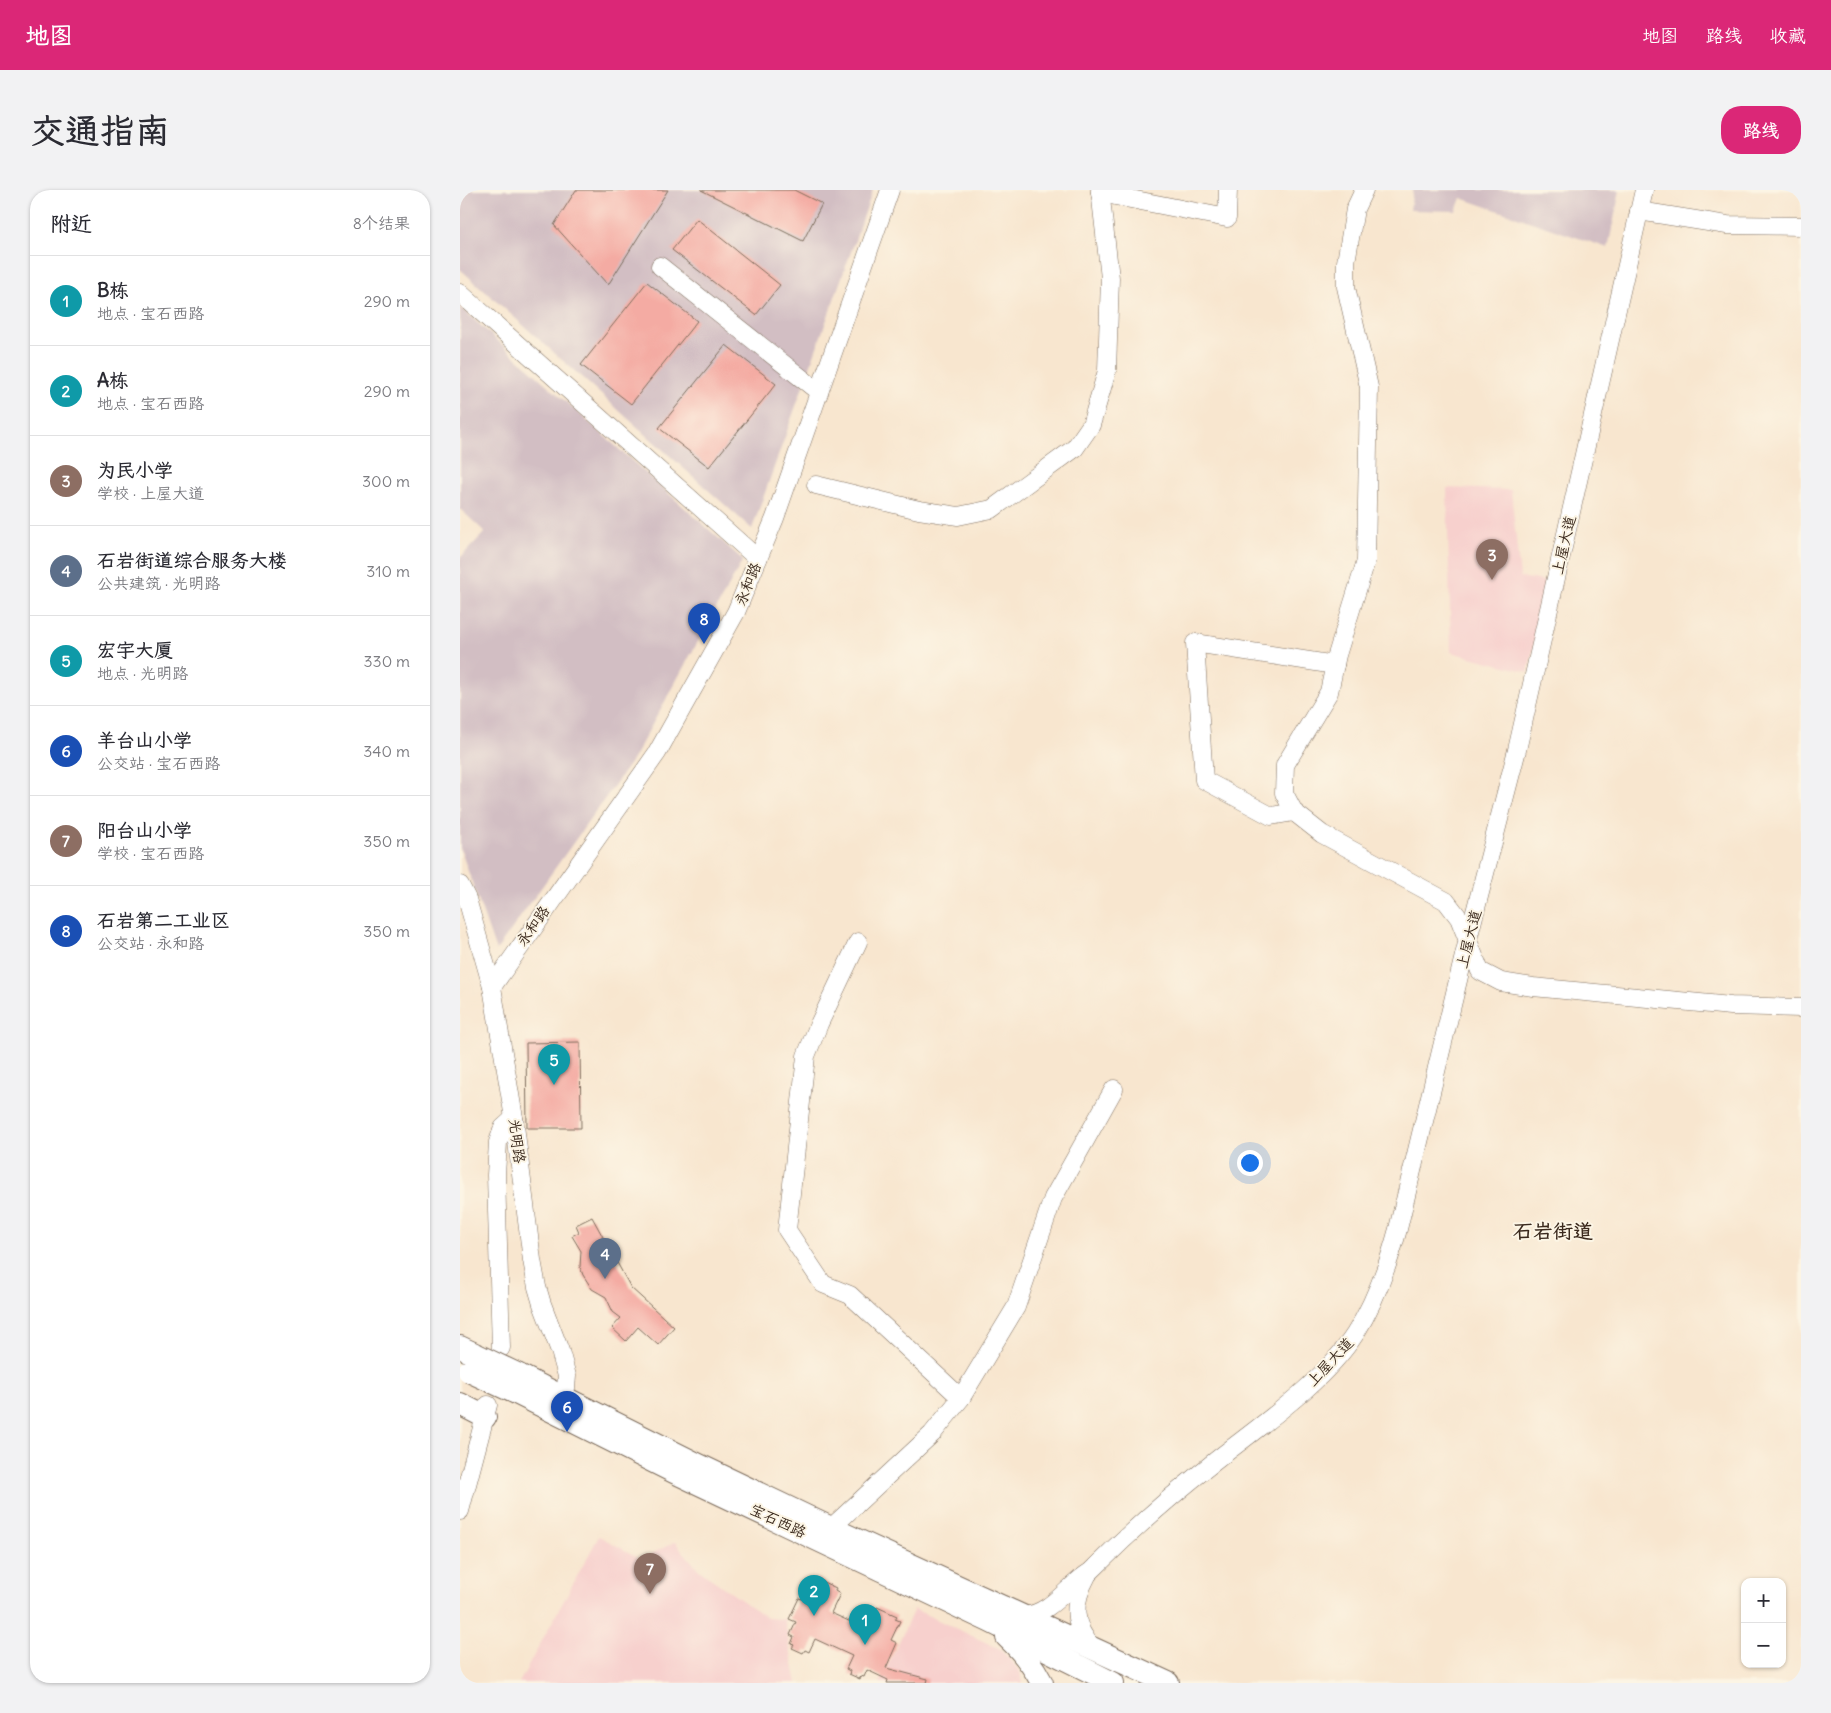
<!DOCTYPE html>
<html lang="zh">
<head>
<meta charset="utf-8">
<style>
  body { margin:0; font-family:Delius,"LXGW WenKai TC",sans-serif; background:#f2f2f3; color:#2b2b33 }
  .controls { position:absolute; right:15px; bottom:15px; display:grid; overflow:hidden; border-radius:10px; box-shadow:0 1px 4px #0004 }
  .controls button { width:45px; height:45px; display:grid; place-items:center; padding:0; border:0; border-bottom:1px solid #e1e1e2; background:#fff; color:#2b2b33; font:25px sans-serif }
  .you { position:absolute; left:789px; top:972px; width:18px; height:18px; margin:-12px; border:4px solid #fff; border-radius:50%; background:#1a73e8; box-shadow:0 0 0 8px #1a73e833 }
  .badge { display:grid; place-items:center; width:32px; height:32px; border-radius:50%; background:#db2777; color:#fff; font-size:16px; font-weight:700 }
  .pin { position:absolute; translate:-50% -41px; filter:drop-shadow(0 1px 2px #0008) }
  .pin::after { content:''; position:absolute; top:26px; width:18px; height:15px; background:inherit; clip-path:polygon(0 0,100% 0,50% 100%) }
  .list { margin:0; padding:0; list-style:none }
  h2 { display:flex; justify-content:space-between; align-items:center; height:65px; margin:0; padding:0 20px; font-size:21px }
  h2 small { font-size:16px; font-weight:400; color:#7c7c81 }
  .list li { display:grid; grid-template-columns:32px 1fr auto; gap:15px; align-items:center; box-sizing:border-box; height:90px; padding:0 20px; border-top:1px solid #e1e1e2 }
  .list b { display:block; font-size:19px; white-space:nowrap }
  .list p { margin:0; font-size:16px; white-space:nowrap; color:#7c7c81 }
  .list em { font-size:16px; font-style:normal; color:#7c7c81 }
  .map { position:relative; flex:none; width:1341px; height:1493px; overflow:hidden; border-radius:20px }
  header { display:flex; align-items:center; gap:30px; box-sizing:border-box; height:70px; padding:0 25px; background:#db2777; color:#fff }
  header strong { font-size:24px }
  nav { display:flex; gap:28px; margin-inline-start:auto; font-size:18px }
  .intro { display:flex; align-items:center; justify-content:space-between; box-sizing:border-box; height:120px; padding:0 30px }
  h1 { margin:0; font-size:35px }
  .button { padding:12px 22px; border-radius:20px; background:#db2777; color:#fff; font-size:18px; font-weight:700 }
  main { display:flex; gap:30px; padding:0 30px }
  aside { flex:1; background:#fff; border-radius:20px; box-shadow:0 1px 4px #0004 }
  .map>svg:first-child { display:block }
</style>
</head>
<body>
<header>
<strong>地图</strong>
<nav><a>地图</a><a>路线</a><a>收藏</a></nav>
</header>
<div class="intro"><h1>交通指南</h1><a class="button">路线</a></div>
<main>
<aside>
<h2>附近<small>8个结果</small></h2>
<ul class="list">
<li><span class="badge" style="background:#0f9aa8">1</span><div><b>B栋</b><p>地点 · 宝石西路</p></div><em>290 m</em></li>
<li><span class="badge" style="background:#0f9aa8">2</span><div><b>A栋</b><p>地点 · 宝石西路</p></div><em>290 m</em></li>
<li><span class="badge" style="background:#8d6e63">3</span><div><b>为民小学</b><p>学校 · 上屋大道</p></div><em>300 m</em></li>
<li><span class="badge" style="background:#5c6f8a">4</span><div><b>石岩街道综合服务大楼</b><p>公共建筑 · 光明路</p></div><em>310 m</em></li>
<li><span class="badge" style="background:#0f9aa8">5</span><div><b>宏宇大厦</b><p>地点 · 光明路</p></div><em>330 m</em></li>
<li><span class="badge" style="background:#1a4fb4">6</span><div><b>羊台山小学</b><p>公交站 · 宝石西路</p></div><em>340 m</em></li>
<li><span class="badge" style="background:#8d6e63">7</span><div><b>阳台山小学</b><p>学校 · 宝石西路</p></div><em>350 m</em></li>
<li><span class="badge" style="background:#1a4fb4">8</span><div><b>石岩第二工业区</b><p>公交站 · 永和路</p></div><em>350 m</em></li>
</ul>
</aside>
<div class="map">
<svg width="1341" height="1493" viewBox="0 0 1341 1493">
  <rect width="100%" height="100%" fill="#fcf5e5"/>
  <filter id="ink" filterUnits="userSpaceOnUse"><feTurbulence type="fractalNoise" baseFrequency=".02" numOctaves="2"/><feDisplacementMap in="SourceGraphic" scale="10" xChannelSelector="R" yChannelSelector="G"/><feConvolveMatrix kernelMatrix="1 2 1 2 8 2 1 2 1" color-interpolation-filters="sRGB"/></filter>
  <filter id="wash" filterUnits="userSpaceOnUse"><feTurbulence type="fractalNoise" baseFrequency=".0096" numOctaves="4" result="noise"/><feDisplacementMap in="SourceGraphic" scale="20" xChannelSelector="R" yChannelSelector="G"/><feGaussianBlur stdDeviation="1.12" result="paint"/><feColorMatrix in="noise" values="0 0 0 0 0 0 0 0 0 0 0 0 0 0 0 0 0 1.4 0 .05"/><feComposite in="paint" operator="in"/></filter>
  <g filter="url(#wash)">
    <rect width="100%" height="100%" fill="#f8e6cf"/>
    <g fill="#f7d0cd">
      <path d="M987 298 1051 300 1060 387 1089 392 1068 482 991 462Z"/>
      <path d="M139 1346 181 1369 215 1352 239 1380 307 1428 324 1429 337 1493H59Z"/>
      <path d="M454 1419 538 1458 550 1469 560 1482 563 1493H420Z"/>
    </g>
    <g fill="#d2bec3">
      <path d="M9 0H413L292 339 0 79V8Z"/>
      <path d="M953 0H1160L1148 58 1001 8 996 21 950 20Z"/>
      <path d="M0 117 283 370 173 569 36 761 0 658V368L25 342 0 319Z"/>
    </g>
    <g id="blocks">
      <g fill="#f4aba3">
        <path d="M116 0H208L148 95 94 35Z"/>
        <path d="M241 0H334L362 14 343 51Z"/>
        <path d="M237 29 320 95 296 125 212 60Z"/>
        <path d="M187 92 237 131 171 214 121 175Z"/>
        <path d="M266 155 316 194 249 277 199 238Z"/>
        <path d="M120 852 121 938H67L66 853Z"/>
        <path d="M132 1027 171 1098 214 1137 198 1155 178 1137 166 1151 152 1138 161 1128 153 1122 146 1107 132 1099 123 1085 120 1077 121 1061 112 1046 119 1042 116 1035Z"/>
        <path d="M357 1389 376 1398 375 1401 380 1404 371 1423 402 1437 411 1418 416 1420 417 1417 437 1426 435 1429 440 1431 431 1450 437 1453 426 1478 468 1489 467 1493H427L428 1490 407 1480 404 1487 401 1486 400 1489 389 1484 390 1481 386 1479 392 1466 355 1449 349 1462 345 1460 343 1463 332 1458 334 1455 331 1454 334 1447 330 1445 336 1432 329 1429 339 1408 342 1409 350 1390 355 1392Z"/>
      </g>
    </g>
  </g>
  <g filter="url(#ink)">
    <use href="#blocks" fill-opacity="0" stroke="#7d6c5c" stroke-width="1"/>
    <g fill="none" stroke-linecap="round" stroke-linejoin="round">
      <g stroke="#7d6c5c" stroke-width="19">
        <g id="minor">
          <path d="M904 0 895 19 886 72V97L909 197 906 371 877 465 869 502 825 575 824 603 834 622 862 644 986 711 999 728 1020 781 1041 792 1073 797 1271 816 1341 818"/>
          <path d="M640 3 767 28 768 0"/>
          <path d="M1179 21 1267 35 1341 36"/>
          <path d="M200 76 359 202"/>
          <path d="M0 103 298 369"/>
          <path d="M356 295 459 320 498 326 532 319 615 258 631 235 647 181 650 88 640 0"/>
          <path d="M834 622 811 626 744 590 735 453 875 475"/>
          <path d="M0 695 7 709 32 797 54 928 72 1070 77 1097 82 1114 100 1161 107 1186 106 1198 102 1207"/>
          <path d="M398 752 359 834 346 866 327 1040 363 1094 390 1105 501 1208"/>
          <path d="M32 797 197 563 276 422 315 328 430 0"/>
          <path d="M41 1158 36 985 38 952 43 938 54 928"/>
          <path d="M0 1321 28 1215"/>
          <path d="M371 1338 472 1244 501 1208 556 1117 593 1008 654 899"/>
          <path d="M627 1386C612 1413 612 1435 633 1458"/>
          <path d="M564 1426C591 1424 608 1395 630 1382 668 1344 707 1309 749 1276 796 1238 862 1195 895 1144 915 1112 928 1076 938 1039L1008 749 1057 560 1184 0"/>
        </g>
      </g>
      <g stroke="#7d6c5c" stroke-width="24">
        <g id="major">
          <path d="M0 1157 17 1165"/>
          <path d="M59 1185 237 1274 371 1338 708 1493"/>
          <path d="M52 1201 214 1282 529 1431 653 1493"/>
          <path d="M0 1214 25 1227"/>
          <path d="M547 1447C562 1461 573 1475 582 1493"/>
        </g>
      </g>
      <use href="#minor" stroke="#fff" stroke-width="18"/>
      <use href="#major" stroke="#fff" stroke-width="22"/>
      <g stroke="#7d6c5c" stroke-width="24" stroke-linecap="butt">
        <g id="major-bridge">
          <path d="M17 1165 59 1185"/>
          <path d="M9 1181 52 1201"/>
        </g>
      </g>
      <use href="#major-bridge" stroke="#fff" stroke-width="22"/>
    </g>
  </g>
  <g text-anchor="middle" stroke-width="4" stroke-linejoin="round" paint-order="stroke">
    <g font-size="15" fill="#3b2a1e" stroke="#fcf5e5">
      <text transform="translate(1104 355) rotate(-77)" y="5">上屋大道</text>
      <text transform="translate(288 394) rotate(-68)" y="5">永和路</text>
      <text transform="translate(73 736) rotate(-55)" y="5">永和路</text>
      <text transform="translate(1009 749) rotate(-76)" y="5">上屋大道</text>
      <text transform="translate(57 951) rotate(83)" y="5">光明路</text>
      <text transform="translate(870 1172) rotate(-47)" y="5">上屋大道</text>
      <text transform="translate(318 1331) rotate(25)" y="5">宝石西路</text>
    </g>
    <g font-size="20" font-weight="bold" fill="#3b2a1e" stroke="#fcf5e5">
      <text x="1093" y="1048">石岩街道</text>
    </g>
  </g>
</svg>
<div class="controls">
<button>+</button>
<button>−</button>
</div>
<div class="you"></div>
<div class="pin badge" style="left:405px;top:1455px;background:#0f9aa8">1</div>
<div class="pin badge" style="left:354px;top:1426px;background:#0f9aa8">2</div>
<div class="pin badge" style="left:1032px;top:390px;background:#8d6e63">3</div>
<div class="pin badge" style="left:145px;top:1089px;background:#5c6f8a">4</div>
<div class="pin badge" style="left:94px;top:895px;background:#0f9aa8">5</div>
<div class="pin badge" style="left:107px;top:1242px;background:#1a4fb4">6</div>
<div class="pin badge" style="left:190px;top:1404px;background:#8d6e63">7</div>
<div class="pin badge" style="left:244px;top:454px;background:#1a4fb4">8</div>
</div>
</main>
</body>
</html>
